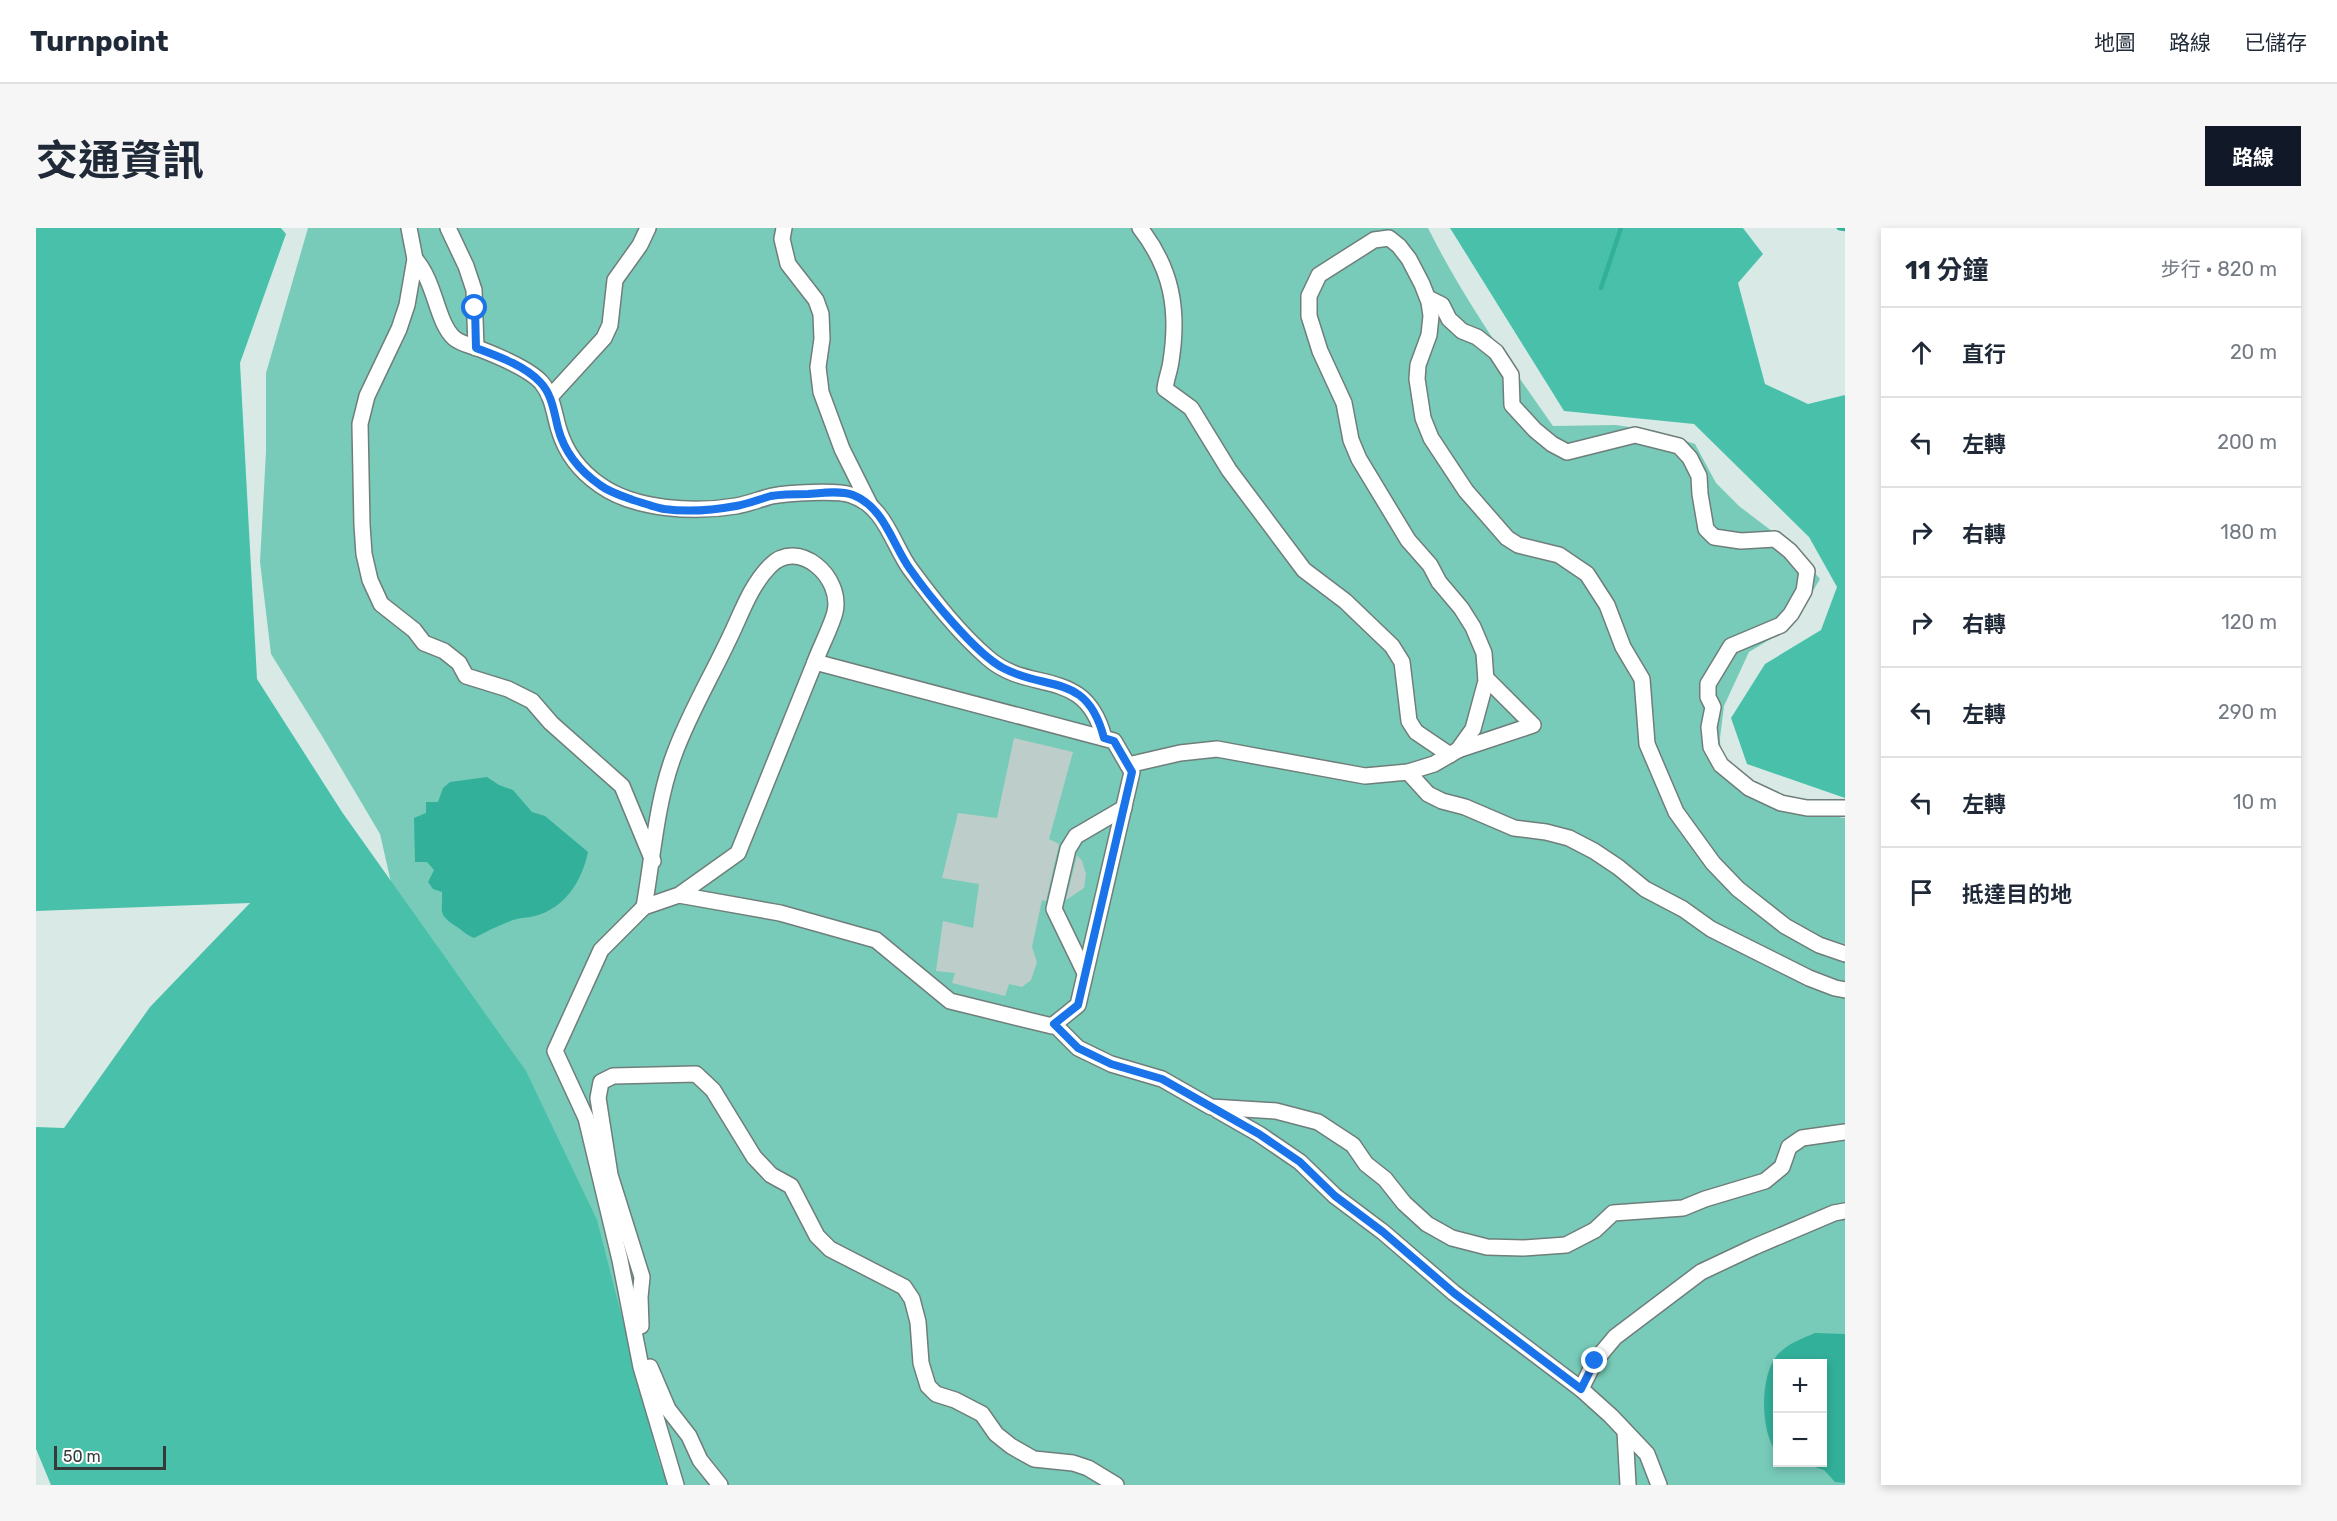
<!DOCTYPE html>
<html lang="zh-TW">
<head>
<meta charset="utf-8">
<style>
  body { margin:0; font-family:Rubik,"Noto Sans TC",sans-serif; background:#f6f6f7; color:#1f2937 }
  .controls { position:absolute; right:18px; bottom:18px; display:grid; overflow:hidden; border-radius:0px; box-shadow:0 3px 9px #0003 }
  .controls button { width:54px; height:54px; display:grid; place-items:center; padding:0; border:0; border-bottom:2px solid #e0e1e3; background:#fff; color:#1f2937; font:30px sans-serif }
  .scale { position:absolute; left:18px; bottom:15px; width:112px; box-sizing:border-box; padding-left:6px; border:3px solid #333a38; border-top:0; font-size:16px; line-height:21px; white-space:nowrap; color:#333a38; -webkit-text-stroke:4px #fff; paint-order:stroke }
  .stop { position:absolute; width:18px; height:18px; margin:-14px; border:4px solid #1a73e8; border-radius:50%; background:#fff }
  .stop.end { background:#1a73e8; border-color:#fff; box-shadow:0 2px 6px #0008 }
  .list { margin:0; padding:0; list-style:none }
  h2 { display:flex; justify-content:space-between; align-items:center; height:78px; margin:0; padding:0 24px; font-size:26px }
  h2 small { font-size:20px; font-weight:400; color:#747a83 }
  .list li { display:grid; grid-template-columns:39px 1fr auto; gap:18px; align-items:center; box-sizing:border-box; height:90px; padding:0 24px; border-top:2px solid #e0e1e3 }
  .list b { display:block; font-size:22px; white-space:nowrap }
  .list em { font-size:20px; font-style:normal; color:#747a83 }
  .icon { flex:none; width:33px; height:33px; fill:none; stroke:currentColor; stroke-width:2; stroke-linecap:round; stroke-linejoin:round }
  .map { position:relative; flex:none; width:1809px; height:1257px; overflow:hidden; border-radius:0px }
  header { display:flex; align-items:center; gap:36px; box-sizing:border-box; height:84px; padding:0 30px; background:#fff; border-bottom:2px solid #e0e1e3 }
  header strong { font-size:28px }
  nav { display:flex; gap:33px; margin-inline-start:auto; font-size:21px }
  .intro { display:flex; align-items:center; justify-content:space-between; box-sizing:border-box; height:144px; padding:0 36px }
  h1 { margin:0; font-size:42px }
  .button { padding:15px 27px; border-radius:0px; background:#111827; color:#fff; font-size:21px; font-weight:700 }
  main { display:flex; gap:36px; padding:0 36px }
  aside { flex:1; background:#fff; border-radius:0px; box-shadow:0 3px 9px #0003 }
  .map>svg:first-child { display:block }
</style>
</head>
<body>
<header>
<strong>Turnpoint</strong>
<nav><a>地圖</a><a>路線</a><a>已儲存</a></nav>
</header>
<div class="intro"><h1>交通資訊</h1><a class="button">路線</a></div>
<main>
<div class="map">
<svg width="1809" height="1257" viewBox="0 0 1809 1257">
  <rect width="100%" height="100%" fill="#d9eae6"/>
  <path fill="#78cbb9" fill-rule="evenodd" d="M272 0H1392C1427 70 1472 134 1517 198L1580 197 1620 203 1659 216 1680 255 1703 278 1758 320 1784 351 1756 398 1713 424 1688 478 1684 510 1685 537 1748 581 1809 590V1257H520L364 694 344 606 286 508 235 426 224 334 230 224V145ZM1742 1136H1786V1234H1742Z"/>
  <g fill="#49c1aa">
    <path d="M0 0H245L250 6 204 135 221 451 306 584 490 843 561 992 623 1234 632 1257H15L0 1221V899L28 900 114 779 214 675 0 683Z"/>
    <path d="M1414 0H1707L1727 26 1702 55 1729 156 1772 176 1809 167V570L1711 536 1695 490 1729 436 1785 402 1801 359 1773 309 1658 196 1528 183Z"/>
  </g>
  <g fill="#33b09a">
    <path d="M451 549 463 557 477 562 496 584 509 588 552 624C546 653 529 680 499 688 493 690 487 689 481 691 466 695 452 703 438 710 429 706 426 702 418 697 401 685 407 684 406 664L397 661 392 654 398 642 391 634H379L378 590 390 585V574H402L407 560 414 554Z"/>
    <path d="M1779 1105 1809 1106V1255L1799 1254 1788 1242 1766 1235 1786 1234V1136H1742L1741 1225C1724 1204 1723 1148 1742 1126 1753 1115 1765 1111 1779 1105Z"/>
  </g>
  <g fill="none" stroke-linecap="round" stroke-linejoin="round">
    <g stroke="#33b09a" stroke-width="4.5">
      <path d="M1803 0 1809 1"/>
      <path d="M1565 60 1585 0"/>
    </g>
  </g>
  <g fill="#bdceca">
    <path d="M978 510 1037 524 1013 611 1023 616 1010 673 1006 672 996 719 1001 734 995 752 986 759 973 756 969 768 916 755 919 745 900 743 907 693 937 700 943 656 906 650 922 585 961 590Z"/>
    <path d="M1041 627 1046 633 1050 646 1048 660 1030 672Z"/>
  </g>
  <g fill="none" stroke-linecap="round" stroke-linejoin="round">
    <g stroke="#6f7e7a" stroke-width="18">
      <g id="minor">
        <path d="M373 0 379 31 371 77 363 101 331 168 324 196 326 297 328 326 334 352 345 376 378 402 388 415 408 423 423 435 430 448 472 461 496 473 515 495 586 558 617 633"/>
        <path d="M412 0 430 38 438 62 440 120"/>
        <path d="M748 0 746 11 752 36 780 72 785 86 786 111 782 139 785 164 806 221 834 277"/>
        <path d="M1104 0C1136 41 1143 82 1135 133 1134 142 1130 151 1129 161L1155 180 1193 242 1268 342 1309 373 1356 418 1366 434 1373 493 1380 504 1414 527"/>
        <path d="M379 31C400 55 400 93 418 110 425 116 436 118 444 121 462 128 492 140 505 154 517 168 518 186 523 202 530 225 545 244 564 257 599 282 659 285 700 278 712 276 724 271 736 268 752 265 800 262 815 267 849 277 857 318 875 342 898 373 923 405 952 430 994 467 1049 437 1068 510"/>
        <path d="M1392 70 1406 77 1413 91 1426 103 1441 109 1460 124 1475 147 1476 177 1499 202 1516 216 1531 224 1599 207 1643 218 1654 230 1663 248 1664 266 1670 301 1678 309 1705 313 1739 311 1754 323 1771 343 1768 363 1755 386 1745 397 1695 418 1672 456V469L1677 479 1673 499 1675 519 1685 537 1713 560 1745 575 1771 580H1809"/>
        <path d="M514 169 568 110 574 97 579 52 604 17 612 0"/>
        <path d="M1422 522 1497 497 1450 450"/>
        <path d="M1092 537 1144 525 1181 521 1329 548 1372 544 1398 536 1422 522 1437 501 1450 453 1448 425 1437 399 1425 380 1403 354 1394 337 1372 312 1323 231 1315 212 1308 175 1284 123 1273 88V68L1283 47 1338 12 1353 10 1363 18 1373 31 1386 56 1393 74 1395 88 1393 107 1382 137 1381 151 1387 190 1395 210 1430 263 1471 310 1482 317 1523 327 1551 346 1571 377 1587 419 1606 451 1611 516 1640 584 1677 635 1702 661 1749 698 1783 717 1809 726"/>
        <path d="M1372 544 1392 566 1406 573 1429 579 1478 600 1510 604 1533 610 1558 623 1582 639 1609 661 1647 681 1675 701 1773 750 1799 760 1809 762"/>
        <path d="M608 679C617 629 620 575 638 527 652 488 674 451 692 413 705 387 714 358 734 338 762 309 807 349 799 384 796 397 784 420 779 434"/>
        <path d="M1049 745 1018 681 1032 621 1040 608 1088 580"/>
        <path d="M1018 796 1042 820 1075 836 1126 851 1175 879 1240 883 1282 894 1317 917 1330 936 1349 951 1368 975 1391 996 1416 1010 1451 1019 1487 1020 1530 1017 1559 1002 1577 985 1647 980 1669 971 1729 953 1746 939 1753 919 1766 910 1809 904"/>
        <path d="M1181 882 1223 906 1264 934 1299 968 1347 1004 1418 1065 1545 1161 1575 1188 1611 1226 1623 1257"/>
        <path d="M605 1098 604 1069 606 1049 574 947 562 870 565 854 577 848 660 846 677 862 718 929 735 947 755 958 781 1008 794 1021 868 1059 876 1071 882 1094 885 1135 892 1158 900 1166 919 1172 946 1186 960 1206 975 1218 989 1226 998 1231 1037 1235 1052 1240 1080 1257"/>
        <path d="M614 1139 632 1181 653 1208 664 1232 684 1257"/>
        <path d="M1545 1161 1559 1133 1579 1109 1665 1044 1718 1019 1798 985 1809 983"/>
        <path d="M1589 1203 1592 1257"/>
        <path d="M640 1257 605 1139 584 1032 550 890 519 823 565 722 608 679 643 667 702 625 779 434 1078 513 1096 544 1042 777 1016 798 914 773 840 712 744 685 643 667"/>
      </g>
    </g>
    <use href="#minor" stroke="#fff" stroke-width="15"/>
  </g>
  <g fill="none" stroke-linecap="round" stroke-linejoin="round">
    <path stroke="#1a73e8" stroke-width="8" d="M439 80 440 120C461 128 488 137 504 154 516 166 518 184 522 200 528 223 544 243 564 257 573 264 586 268 597 272 607 275 618 279 628 281 650 284 678 282 700 278 712 276 724 271 735 268 747 266 760 266 772 266 785 265 804 262 817 267 849 280 856 316 874 341 893 368 939 425 967 440 1012 464 1051 444 1068 510L1078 513 1096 544 1042 777 1018 796 1042 820 1075 836 1126 851 1223 906 1264 934 1299 968 1347 1004 1418 1065 1545 1161 1559 1133"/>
  </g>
</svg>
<div class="controls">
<button>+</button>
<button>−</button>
</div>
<div class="scale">50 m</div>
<div class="stop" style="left:439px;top:80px"></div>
<div class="stop end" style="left:1559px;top:1133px"></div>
</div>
<aside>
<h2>11 分鐘<small>步行 · 820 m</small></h2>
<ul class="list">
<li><svg class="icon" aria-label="ahead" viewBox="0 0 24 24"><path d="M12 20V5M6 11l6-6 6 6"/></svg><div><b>直行</b></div><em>20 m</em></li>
<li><svg class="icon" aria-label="left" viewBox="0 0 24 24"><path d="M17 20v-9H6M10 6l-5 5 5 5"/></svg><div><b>左轉</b></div><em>200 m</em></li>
<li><svg class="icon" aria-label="right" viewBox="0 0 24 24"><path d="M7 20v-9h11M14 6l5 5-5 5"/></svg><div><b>右轉</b></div><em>180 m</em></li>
<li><svg class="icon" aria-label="right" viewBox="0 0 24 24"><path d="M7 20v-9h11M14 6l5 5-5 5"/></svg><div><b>右轉</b></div><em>120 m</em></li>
<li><svg class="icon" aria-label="left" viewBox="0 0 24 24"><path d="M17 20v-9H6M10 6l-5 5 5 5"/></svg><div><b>左轉</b></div><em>290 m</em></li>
<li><svg class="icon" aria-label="left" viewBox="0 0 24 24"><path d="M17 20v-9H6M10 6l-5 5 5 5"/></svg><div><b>左轉</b></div><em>10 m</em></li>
<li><svg class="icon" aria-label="arrive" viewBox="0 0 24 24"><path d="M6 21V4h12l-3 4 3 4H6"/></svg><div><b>抵達目的地</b></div></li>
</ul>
</aside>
</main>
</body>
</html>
